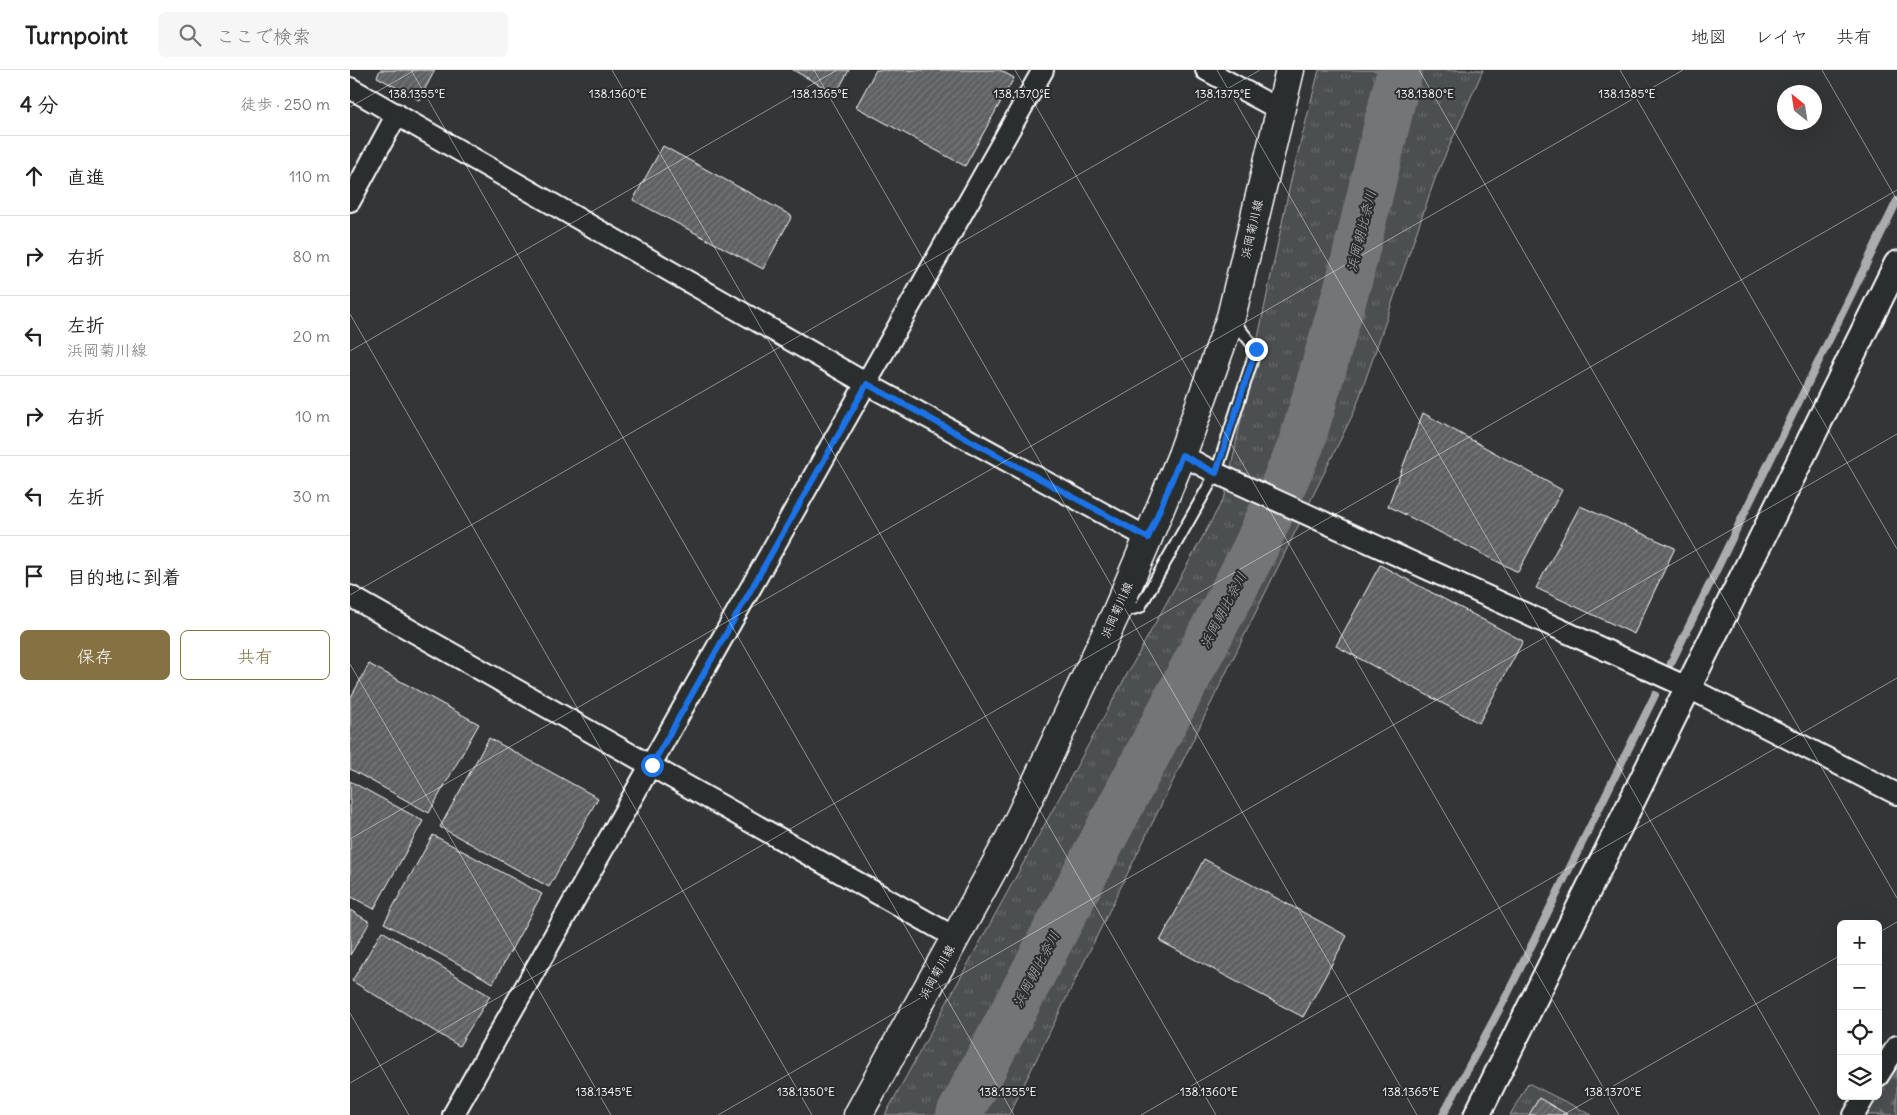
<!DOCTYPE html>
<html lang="ja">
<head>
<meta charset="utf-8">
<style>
  body { margin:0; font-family:Delius,"Klee One",sans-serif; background:#f6f6f6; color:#222 }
  .controls { position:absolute; right:15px; bottom:15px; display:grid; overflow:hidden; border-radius:8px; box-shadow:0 5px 20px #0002 }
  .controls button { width:45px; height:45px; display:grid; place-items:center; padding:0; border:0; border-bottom:1px solid #e0e0e0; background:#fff; color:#222; font:25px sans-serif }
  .compass { position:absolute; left:1427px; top:15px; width:45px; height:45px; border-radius:50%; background:#fff; box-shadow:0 5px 20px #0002; rotate:330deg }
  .stop { position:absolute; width:15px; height:15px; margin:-11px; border:4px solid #1a73e8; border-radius:50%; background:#fff }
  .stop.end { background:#1a73e8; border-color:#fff; box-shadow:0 1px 5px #0008 }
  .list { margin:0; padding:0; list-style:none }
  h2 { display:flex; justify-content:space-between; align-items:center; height:65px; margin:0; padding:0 20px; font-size:21px }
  h2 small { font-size:16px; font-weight:400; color:#767676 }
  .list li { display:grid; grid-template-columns:32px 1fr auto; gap:15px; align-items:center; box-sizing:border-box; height:80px; padding:0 20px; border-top:1px solid #e0e0e0 }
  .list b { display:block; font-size:19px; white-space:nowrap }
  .list p { margin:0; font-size:16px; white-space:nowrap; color:#767676 }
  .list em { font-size:16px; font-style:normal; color:#767676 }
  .actions { display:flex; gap:10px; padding:15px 20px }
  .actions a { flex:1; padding:11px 0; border:1px solid #857141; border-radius:8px; text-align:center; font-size:18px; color:#857141 }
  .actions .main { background:#857141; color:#fff }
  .icon { flex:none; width:28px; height:28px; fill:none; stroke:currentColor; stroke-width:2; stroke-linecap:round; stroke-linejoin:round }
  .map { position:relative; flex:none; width:1547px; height:1045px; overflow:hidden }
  header { display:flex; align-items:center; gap:30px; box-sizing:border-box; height:70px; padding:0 25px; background:#fff; border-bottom:1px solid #e0e0e0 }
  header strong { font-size:24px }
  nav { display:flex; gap:28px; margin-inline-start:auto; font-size:18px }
  .search { width:350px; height:45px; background:#f6f6f6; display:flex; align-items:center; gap:12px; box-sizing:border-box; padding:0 18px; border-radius:8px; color:#767676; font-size:19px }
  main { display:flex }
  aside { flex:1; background:#fff }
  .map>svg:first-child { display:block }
</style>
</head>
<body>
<header>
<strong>Turnpoint</strong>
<div class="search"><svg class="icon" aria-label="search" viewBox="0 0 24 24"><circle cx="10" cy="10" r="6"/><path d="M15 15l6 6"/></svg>ここで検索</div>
<nav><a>地図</a><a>レイヤ</a><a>共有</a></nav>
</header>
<main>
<aside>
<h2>4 分<small>徒歩 · 250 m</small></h2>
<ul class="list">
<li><svg class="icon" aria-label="ahead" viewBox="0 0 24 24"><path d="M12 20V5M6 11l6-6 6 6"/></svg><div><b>直進</b></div><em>110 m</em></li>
<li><svg class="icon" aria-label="right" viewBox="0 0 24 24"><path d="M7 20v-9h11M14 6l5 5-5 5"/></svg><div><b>右折</b></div><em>80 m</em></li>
<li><svg class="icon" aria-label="left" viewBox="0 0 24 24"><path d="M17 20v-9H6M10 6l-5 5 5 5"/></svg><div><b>左折</b><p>浜岡菊川線</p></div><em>20 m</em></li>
<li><svg class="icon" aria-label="right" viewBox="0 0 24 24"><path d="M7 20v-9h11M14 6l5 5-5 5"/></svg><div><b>右折</b></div><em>10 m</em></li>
<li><svg class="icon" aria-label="left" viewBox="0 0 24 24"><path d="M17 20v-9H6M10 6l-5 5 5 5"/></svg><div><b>左折</b></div><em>30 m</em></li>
<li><svg class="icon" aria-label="arrive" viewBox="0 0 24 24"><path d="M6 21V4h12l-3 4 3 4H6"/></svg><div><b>目的地に到着</b></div></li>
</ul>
<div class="actions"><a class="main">保存</a><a>共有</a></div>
</aside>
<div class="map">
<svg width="1547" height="1045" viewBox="0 0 1547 1045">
  <defs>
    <pattern id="grass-tufts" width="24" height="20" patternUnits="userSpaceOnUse" patternTransform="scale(1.25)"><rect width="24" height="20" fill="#4c4f50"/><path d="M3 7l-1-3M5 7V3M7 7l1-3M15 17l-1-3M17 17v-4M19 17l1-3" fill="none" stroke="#67696a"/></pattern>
    <pattern id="forest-firs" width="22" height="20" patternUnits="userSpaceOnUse" patternTransform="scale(1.25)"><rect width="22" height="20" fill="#4c4f50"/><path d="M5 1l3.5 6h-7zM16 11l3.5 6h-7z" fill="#67696a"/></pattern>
    <pattern id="building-hatch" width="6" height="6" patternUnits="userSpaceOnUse" patternTransform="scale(1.25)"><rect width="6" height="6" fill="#5f6162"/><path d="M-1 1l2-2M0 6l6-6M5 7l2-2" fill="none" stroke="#77797a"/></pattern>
  </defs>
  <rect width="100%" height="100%" fill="#333536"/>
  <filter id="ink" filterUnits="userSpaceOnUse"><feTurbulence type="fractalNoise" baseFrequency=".02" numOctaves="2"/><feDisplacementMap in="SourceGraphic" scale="10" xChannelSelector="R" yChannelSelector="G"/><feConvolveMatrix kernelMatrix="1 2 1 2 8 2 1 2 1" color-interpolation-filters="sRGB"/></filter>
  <g filter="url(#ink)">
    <g fill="url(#grass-tufts)" stroke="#a6a7a8">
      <path d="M969 0H1133L1086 106 1005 340 659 1045H535L875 426 941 110Z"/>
      <path d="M1178 1013 1242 1045H1160Z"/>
    </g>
    <path fill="url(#forest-firs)" stroke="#a6a7a8" d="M1547 992V1045H1516Z"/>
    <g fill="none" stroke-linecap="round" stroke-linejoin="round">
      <g stroke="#abacad" stroke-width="8">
        <path d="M1321 593 1547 131"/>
        <path d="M1093 1045 1157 925 1305 625"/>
      </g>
      <path stroke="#737576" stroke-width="46" d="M609 1045 905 479 951 375 1000 207 1050 0"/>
    </g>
    <g fill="url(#building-hatch)" stroke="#fff">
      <path d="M30 0H85L69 30 27 7Z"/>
      <path d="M443 0H499L486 24Z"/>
      <path d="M526 0H650L664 8 615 96 506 37Z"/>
      <path d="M313 76 442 146 413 199 283 130Z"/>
      <path d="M1073 343 1212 420 1168 502 1038 436Z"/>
      <path d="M1230 436 1325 478 1284 564 1186 518Z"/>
      <path d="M1030 495 1173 571 1129 653 986 576Z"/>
      <path d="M19 594 129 654 79 743 0 699V629Z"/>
      <path d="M139 668 248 728 199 817 90 757Z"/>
      <path d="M0 711 73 751 24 839 0 826Z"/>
      <path d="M83 765 192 824 143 913 34 853Z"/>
      <path d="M854 789 997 866 953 947 810 871Z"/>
      <path d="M0 840 20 852 0 885Z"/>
      <path d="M32 861 140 926 109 976 2 911Z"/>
      <path d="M1189 1028 1218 1045H1179Z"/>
    </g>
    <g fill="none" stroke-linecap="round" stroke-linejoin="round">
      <g stroke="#fff" stroke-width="14">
        <path id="service" d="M769 543 790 537 866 403 906 279 883 250"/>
      </g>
      <g stroke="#fff" stroke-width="24">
        <g id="minor">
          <path d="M856 0 930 40"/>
          <path d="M0 18 517 314 798 468"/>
          <path d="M0 131 47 44"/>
          <path d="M832 385 866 403 1339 618 1547 724"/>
          <path d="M0 526 606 868"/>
          <path d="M1528 1006 1547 976"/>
          <path d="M103 1045 693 0"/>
          <path d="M1504 1045 1515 1026"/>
        </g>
      </g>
      <g stroke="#fff" stroke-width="29">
        <path id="tertiary" d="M1127 1045 1547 194"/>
      </g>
      <g stroke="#fff" stroke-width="31">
        <path id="secondary" d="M508 1045 660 768 766 543 798 468 832 385 881 247 940 0"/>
      </g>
      <use href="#service" stroke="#2a2d2e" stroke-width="10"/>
      <use href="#minor" stroke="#2a2d2e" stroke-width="20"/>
      <use href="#tertiary" stroke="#2a2d2e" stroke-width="25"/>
      <use href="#secondary" stroke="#2a2d2e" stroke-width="28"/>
    </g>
  </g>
  <g fill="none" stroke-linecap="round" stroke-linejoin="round" filter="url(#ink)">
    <path stroke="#1a73e8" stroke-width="6" d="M302 695 517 314 798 468 832 385 866 403 906 279"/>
  </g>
  <path fill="none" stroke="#fff" stroke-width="1" stroke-opacity="0.45" d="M61 0 664 1045M262 0 866 1045M464 0 1067 1045M665 0 1269 1045M867 0 1470 1045M1069 0 1547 828M1270 0 1547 479M1472 0 1547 130M0 37 65 0M0 244 462 1045M0 281 487 0M0 525 910 0M0 594 261 1045M0 769 1333 0M1528 863 1547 852M0 943 59 1045M0 1013 1547 120M368 1045 1547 364M791 1045 1547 608M1213 1045 1491 885"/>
  <g text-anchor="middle" stroke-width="4" stroke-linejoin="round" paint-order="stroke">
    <g font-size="12" fill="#fff" stroke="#2a2d2e">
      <text transform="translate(902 159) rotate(-77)" y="4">浜岡菊川線</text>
      <text transform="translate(767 540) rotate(-66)" y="4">浜岡菊川線</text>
      <text transform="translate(587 902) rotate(-61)" y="4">浜岡菊川線</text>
    </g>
    <g font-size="14" font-style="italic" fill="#b2b3b4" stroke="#2a2d2e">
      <text transform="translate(1011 161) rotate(-76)" y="5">浜岡朝比奈川</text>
      <text transform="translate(873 540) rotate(-62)" y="5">浜岡朝比奈川</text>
      <text transform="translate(686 899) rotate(-62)" y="5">浜岡朝比奈川</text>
    </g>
  </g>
  <g font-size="12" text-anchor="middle" fill="#fff" stroke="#2a2d2e" stroke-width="4" stroke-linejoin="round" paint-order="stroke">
    <text x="67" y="28">138.1355°E</text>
    <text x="268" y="28">138.1360°E</text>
    <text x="470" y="28">138.1365°E</text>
    <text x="672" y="28">138.1370°E</text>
    <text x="873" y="28">138.1375°E</text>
    <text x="1075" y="28">138.1380°E</text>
    <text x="1277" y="28">138.1385°E</text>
    <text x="254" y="1026">138.1345°E</text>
    <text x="456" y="1026">138.1350°E</text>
    <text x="658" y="1026">138.1355°E</text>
    <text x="859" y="1026">138.1360°E</text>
    <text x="1061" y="1026">138.1365°E</text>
    <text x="1263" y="1026">138.1370°E</text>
  </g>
</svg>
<div class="controls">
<button>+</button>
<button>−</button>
<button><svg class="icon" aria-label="locate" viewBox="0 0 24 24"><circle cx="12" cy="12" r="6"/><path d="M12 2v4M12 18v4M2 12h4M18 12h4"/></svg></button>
<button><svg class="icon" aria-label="layers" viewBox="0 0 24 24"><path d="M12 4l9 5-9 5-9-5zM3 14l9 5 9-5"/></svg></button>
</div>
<svg class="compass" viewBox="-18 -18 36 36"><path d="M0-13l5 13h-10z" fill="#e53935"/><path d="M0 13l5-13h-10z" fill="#767676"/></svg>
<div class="stop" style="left:302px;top:695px"></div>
<div class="stop end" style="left:906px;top:279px"></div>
</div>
</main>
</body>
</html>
